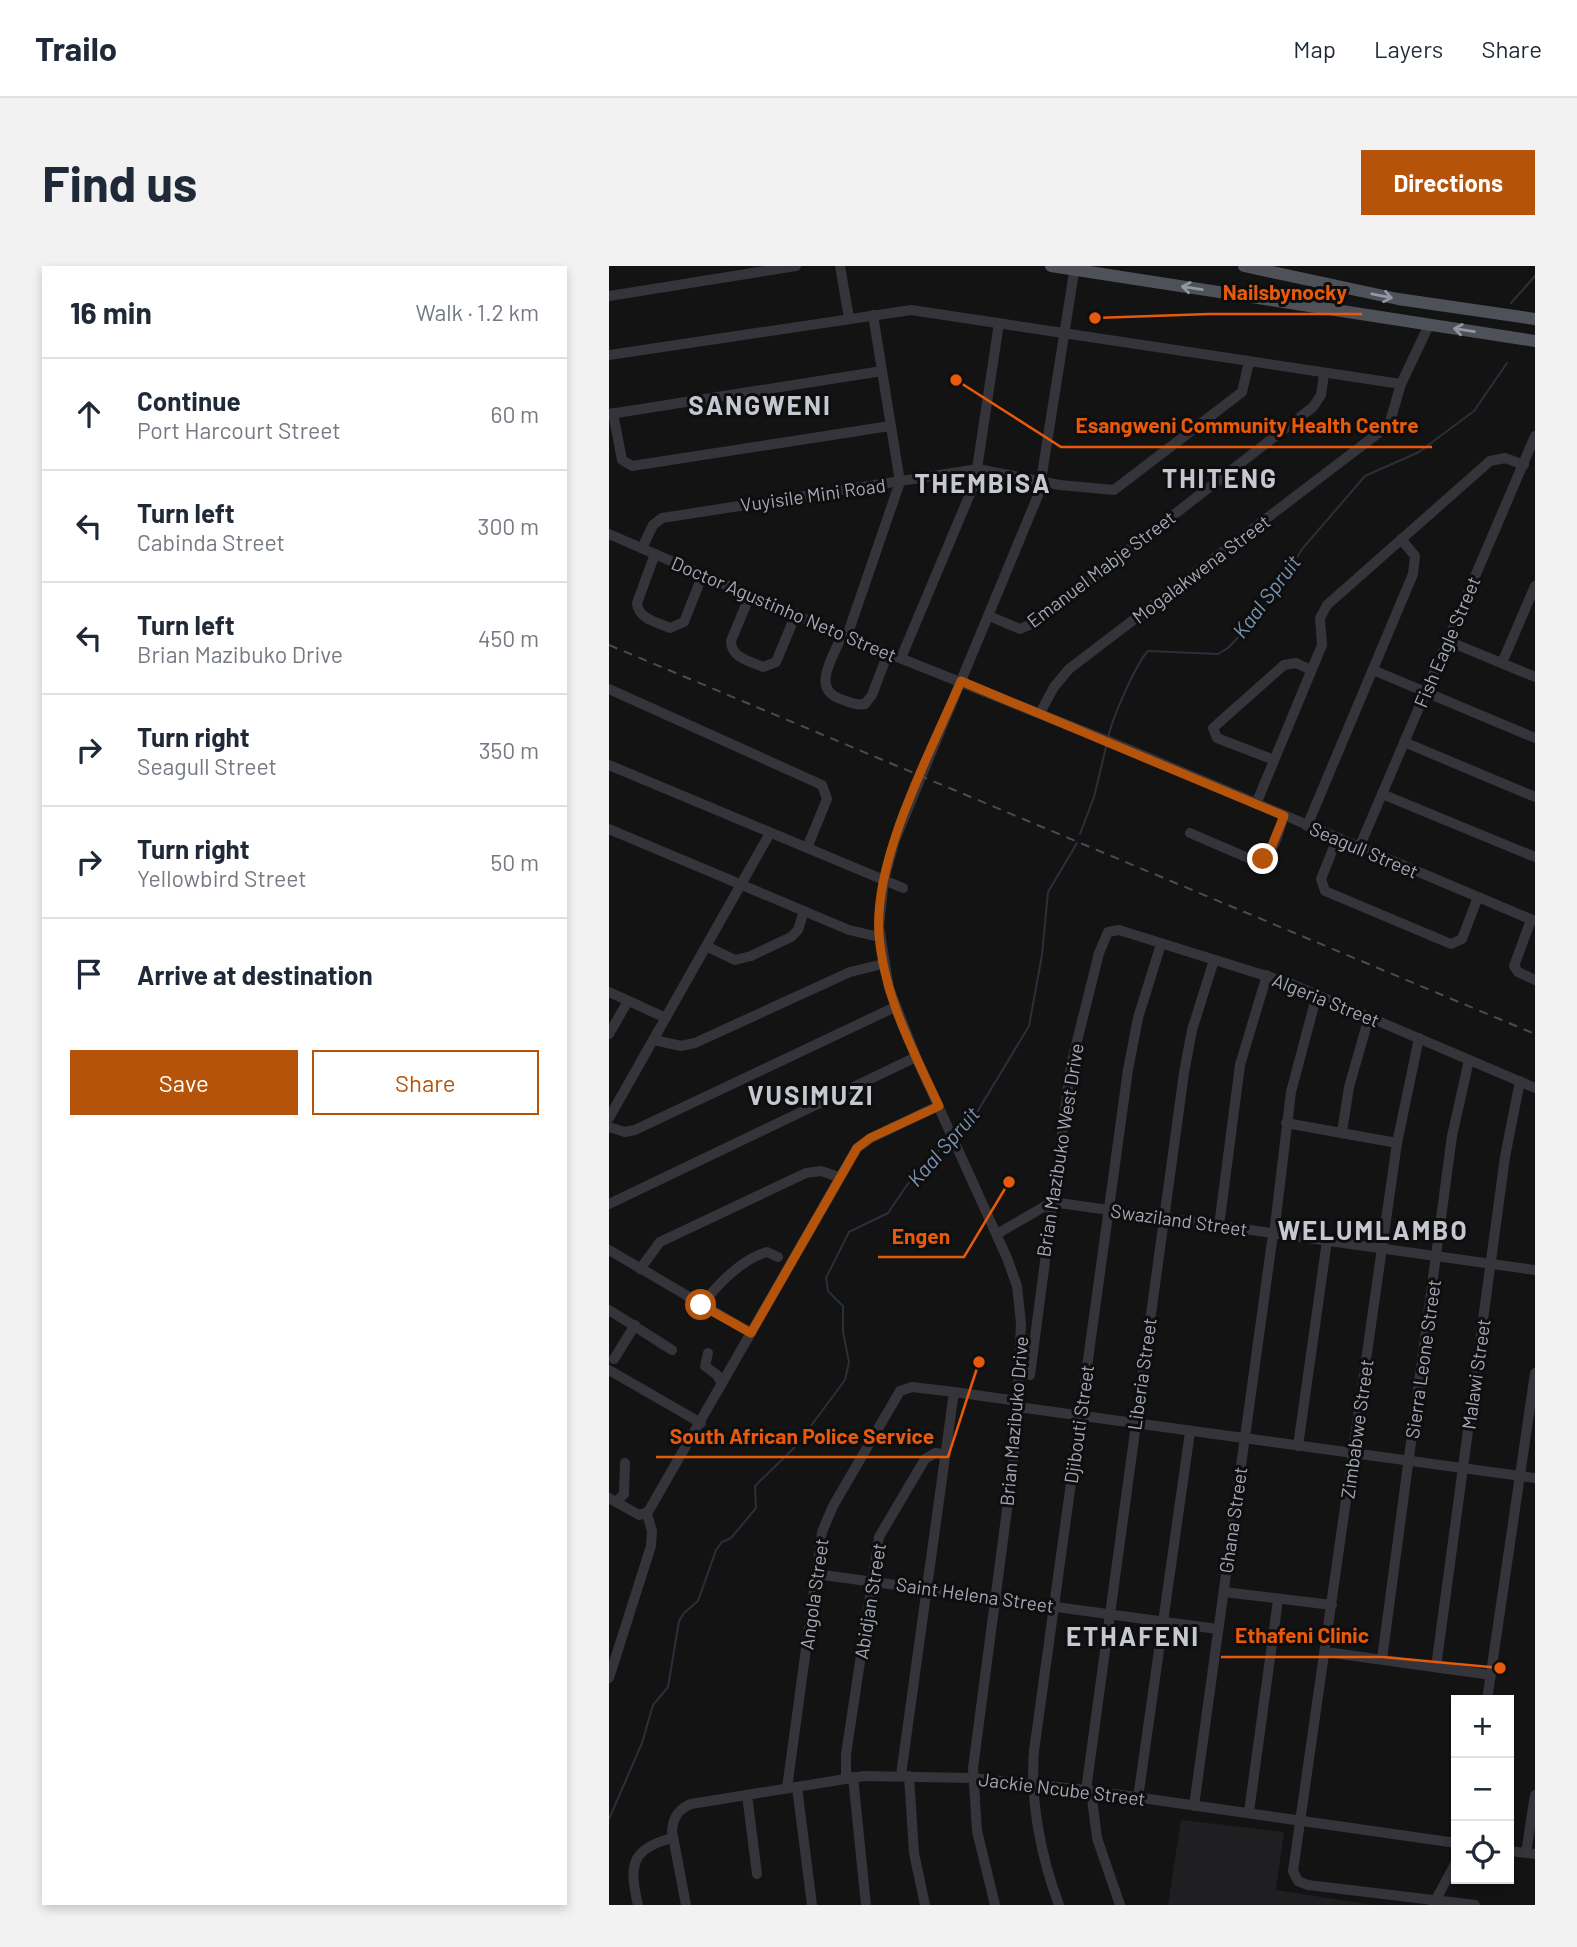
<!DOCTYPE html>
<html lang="en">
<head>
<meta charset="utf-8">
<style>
  body { margin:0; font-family:Barlow,sans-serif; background:#f2f2f3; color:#1f2937 }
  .controls { position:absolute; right:21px; bottom:21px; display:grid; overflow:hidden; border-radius:0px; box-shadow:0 4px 10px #0003 }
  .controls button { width:63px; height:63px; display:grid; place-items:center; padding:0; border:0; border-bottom:2px solid #e0e1e3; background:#fff; color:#1f2937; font:35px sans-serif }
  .stop { position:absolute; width:21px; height:21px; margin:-16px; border:5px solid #b45309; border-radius:50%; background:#fff }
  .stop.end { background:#b45309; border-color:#fff; box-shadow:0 2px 7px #0008 }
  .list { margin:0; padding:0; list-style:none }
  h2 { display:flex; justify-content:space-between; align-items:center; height:91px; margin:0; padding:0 28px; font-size:30px }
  h2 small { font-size:23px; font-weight:400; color:#747a83 }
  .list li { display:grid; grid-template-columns:46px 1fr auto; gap:21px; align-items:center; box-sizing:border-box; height:112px; padding:0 28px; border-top:2px solid #e0e1e3 }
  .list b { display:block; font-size:26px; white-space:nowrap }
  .list p { margin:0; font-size:23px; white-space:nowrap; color:#747a83 }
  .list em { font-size:23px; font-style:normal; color:#747a83 }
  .actions { display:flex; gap:14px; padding:21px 28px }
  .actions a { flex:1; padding:16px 0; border:2px solid #b45309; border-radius:0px; text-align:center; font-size:24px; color:#b45309 }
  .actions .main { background:#b45309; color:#fff }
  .icon { flex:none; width:38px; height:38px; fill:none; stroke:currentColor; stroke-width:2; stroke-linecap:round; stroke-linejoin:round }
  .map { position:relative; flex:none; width:926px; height:1639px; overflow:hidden; border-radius:0px }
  header { display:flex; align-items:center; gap:42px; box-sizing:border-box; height:98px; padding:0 35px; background:#fff; border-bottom:2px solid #e0e1e3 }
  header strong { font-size:33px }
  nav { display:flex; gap:38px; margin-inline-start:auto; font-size:24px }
  .intro { display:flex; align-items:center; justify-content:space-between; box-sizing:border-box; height:168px; padding:0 42px }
  h1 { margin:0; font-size:49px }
  .button { padding:18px 32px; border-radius:0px; background:#b45309; color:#fff; font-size:24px; font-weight:700 }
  main { display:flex; gap:42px; padding:0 42px }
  aside { flex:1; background:#fff; border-radius:0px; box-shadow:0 4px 10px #0003 }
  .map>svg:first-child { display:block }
</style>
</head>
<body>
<header>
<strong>Trailo</strong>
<nav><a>Map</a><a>Layers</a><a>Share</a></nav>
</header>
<div class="intro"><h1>Find us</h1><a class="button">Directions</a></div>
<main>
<aside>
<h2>16 min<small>Walk · 1.2 km</small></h2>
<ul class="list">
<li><svg class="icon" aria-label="ahead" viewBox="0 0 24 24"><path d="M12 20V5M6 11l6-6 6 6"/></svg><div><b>Continue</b><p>Port Harcourt Street</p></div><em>60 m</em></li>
<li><svg class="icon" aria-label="left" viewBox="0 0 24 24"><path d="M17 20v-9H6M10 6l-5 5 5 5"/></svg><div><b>Turn left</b><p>Cabinda Street</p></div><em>300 m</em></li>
<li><svg class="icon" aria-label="left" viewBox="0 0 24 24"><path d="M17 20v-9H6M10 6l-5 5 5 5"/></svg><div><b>Turn left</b><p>Brian Mazibuko Drive</p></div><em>450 m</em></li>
<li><svg class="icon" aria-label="right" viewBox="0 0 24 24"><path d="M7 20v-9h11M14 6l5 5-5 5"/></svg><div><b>Turn right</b><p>Seagull Street</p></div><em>350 m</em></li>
<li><svg class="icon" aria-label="right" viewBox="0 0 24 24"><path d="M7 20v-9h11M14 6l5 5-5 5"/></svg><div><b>Turn right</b><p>Yellowbird Street</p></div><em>50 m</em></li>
<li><svg class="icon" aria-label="arrive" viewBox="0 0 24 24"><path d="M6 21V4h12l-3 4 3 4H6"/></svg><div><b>Arrive at destination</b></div></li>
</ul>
<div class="actions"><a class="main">Save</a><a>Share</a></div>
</aside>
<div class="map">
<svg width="926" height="1639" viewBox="0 0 926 1639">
  <rect width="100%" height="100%" fill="#131314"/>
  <path fill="#1f1f21" d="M572 1554 675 1566 667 1624 764 1639H559Z"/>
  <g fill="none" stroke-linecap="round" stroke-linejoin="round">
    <g stroke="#293039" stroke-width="2">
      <path d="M902 37 926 10"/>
      <path d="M499 472C503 453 526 399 539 385L609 388 619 382 647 352 694 282 756 210 810 186 865 145 898 97"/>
      <path d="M471 568 485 531 498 477"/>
      <path d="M348 868 367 848 420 760 433 689 439 626 468 577"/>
      <path d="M0 1553 33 1477 44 1439 59 1421 70 1355 75 1347 89 1335 107 1284 113 1276 122 1272 147 1242 146 1220 187 1180 236 1114 240 1096 234 1066V1040L219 1025 217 1012 240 966 279 947 298 919 340 873"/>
    </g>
    <g stroke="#34343a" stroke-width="10">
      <path d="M231 0 240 52"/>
      <path d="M0 30 187 0"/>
      <path d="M0 89 302 44 792 118"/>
      <path d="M4 147 13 194 23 200 281 160"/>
      <path d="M1 148 273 105"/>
      <path d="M0 268 233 369 514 481 926 655"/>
      <path d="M33 282 44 259 53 252 369 203 451 219 505 224 633 126 640 96"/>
      <path d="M46 288 28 337C29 353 48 356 61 362L75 356 94 308"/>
      <path d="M141 329 122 375C122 392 141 395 154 401L167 396 187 348"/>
      <path d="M380 350 411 363 425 357 704 141 712 129 715 108"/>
      <path d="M233 369C226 388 202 421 229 432 238 435 246 440 256 438L263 429 279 387"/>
      <path d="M238 370 291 216 264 49"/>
      <path d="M839 375 926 411"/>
      <path d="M292 392 366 216 390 57"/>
      <path d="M893 397 926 320"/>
      <path d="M764 404 926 472"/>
      <path d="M0 423 213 519 218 533 198 582"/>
      <path d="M431 447 445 421 460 403 780 159 792 118 820 59"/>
      <path d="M795 476 926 531"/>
      <path d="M665 494 608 472 604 462 675 399 687 397 702 404"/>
      <path d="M0 499 294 622"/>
      <path d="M773 528 926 591"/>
      <path d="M647 538 713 379 711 352 718 339 881 195 896 192 915 199"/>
      <path d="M698 560 804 308 806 290 792 273"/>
      <path d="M0 563 240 664 270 671"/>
      <path d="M581 567 646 595C665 593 669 566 675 550"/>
      <path d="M728 573 712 613 716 625 842 678 853 673 869 631"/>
      <path d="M750 582 926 170"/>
      <path d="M922 654 905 700 909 706 926 714"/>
      <path d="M99 681 126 694 142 690 182 671 189 664 195 645"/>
      <path d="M0 726 57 752"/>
      <path d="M0 768 19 735"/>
      <path d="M810 772 788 877 684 1605 689 1615 699 1619 866 1639"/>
      <path d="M45 774 72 780 86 777 241 706 274 698"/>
      <path d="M0 852 161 567"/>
      <path d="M677 857 788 877"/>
      <path d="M0 861 16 866 26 864 286 741"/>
      <path d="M733 866 740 821 760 751"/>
      <path d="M0 938 307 791"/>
      <path d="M610 960 631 799 658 709"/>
      <path d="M388 968 443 936 926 1004"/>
      <path d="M665 968 682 826 708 728"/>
      <path d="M0 984 142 1067"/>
      <path d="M31 1003 51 976 197 907 212 905 230 911"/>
      <path d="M92 1039C109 1019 132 993 158 986L169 991"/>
      <path d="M0 1044 63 1084"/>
      <path d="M99 1087 96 1100 108 1109 113 1118"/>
      <path d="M5 1093 26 1059"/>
      <path d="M0 1104 92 1157"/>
      <path d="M421 1109 462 799 490 687 499 666 510 664 680 717 926 822"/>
      <path d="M409 1141 926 1212"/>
      <path d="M689 1180 718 975"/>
      <path d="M0 1232 30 1249 39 1246 248 882 262 872 329 840"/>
      <path d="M7 1236 15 1228 16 1197"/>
      <path d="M207 1308 608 1363"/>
      <path d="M615 1326 723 1339"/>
      <path d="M717 1386 882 1409"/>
      <path d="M773 1393 843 870 860 794"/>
      <path d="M827 1401 896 891 911 815"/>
      <path d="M0 1412 42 1280 43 1265 38 1248"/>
      <path d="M878 1434 926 1107"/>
      <path d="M292 1509 345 1126 409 1135"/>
      <path d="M300 1510 305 1587 316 1639"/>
      <path d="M244 1511 257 1639"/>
      <path d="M237 1513V1488L270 1271 316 1193 326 1187 337 1188"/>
      <path d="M188 1521 203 1639"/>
      <path d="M178 1522 213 1266 224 1240 291 1125 303 1121 345 1126"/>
      <path d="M477 1524 575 807 583 764 605 694"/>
      <path d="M482 1525 488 1572 511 1639"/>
      <path d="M138 1529 148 1608"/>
      <path d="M529 1532 581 1166"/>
      <path d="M585 1540 664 968"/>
      <path d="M640 1546 669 1334"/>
      <path d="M900 1585 926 1588"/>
      <path d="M917 1587 926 1529"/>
      <path d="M29 1639C20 1600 21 1583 63 1572"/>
      <path d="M77 1639 63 1565C64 1552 69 1543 82 1538L255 1510 363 1512 477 1524 847 1577"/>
      <path d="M386 1639 368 1565 364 1502 406 1183 412 1057 408 1020 398 992 307 791 280 722 270 660 275 614 286 574 430 227 466 0"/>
      <path d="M450 1639C432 1591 421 1536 425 1485L519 804 529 752 552 678"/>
      <path d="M824 1639 847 1596"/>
    </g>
    <g stroke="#4f5159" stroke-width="12">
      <path d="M442 0 926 75"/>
      <path d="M635 0 789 33 926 53"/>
    </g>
    <path stroke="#4a4c53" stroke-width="2" stroke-dasharray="9 7" stroke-linecap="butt" d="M0 379 926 768"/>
  </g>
  <defs><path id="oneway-shaft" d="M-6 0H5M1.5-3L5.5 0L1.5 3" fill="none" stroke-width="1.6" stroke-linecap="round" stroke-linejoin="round" transform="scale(1.75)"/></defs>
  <g stroke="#9397a3">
    <use href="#oneway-shaft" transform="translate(583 22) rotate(-171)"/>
    <use href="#oneway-shaft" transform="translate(773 30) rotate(11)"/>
    <use href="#oneway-shaft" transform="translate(855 64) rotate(-171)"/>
  </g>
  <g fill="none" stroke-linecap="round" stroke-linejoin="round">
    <path stroke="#b45309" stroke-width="9" d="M92 1039 142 1067 248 882 261 872 330 840C304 785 275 730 270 669 264 593 322 485 352 415L675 550 659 589 654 593"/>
  </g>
  <g text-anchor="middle" stroke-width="6" stroke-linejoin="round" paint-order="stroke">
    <g font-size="19" fill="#a4a8b6" stroke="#0e0e0f">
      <text transform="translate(204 229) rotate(-8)" y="7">Vuyisile Mini Road</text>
      <text transform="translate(492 303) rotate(-37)" y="7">Emanuel Mabje Street</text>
      <text transform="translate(592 303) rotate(-37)" y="7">Mogalakwena Street</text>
      <text transform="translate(175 343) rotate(23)" y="7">Doctor Agustinho Neto Street</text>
      <text transform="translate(838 376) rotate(-67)" y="7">Fish Eagle Street</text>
      <text transform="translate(755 584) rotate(23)" y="7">Seagull Street</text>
      <text transform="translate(717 734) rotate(22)" y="7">Algeria Street</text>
      <text transform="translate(451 884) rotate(-81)" y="7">Brian Mazibuko West Drive</text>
      <text transform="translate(570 954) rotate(8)" y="7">Swaziland Street</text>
      <text transform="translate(814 1093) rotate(-82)" y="7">Sierra Leone Street</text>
      <text transform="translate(533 1108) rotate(-82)" y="7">Liberia Street</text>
      <text transform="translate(867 1108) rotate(-82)" y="7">Malawi Street</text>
      <text transform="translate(405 1155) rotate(-85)" y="7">Brian Mazibuko Drive</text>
      <text transform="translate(470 1158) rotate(-82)" y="7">Djibouti Street</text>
      <text transform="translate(748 1163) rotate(-82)" y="7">Zimbabwe Street</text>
      <text transform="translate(624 1254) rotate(-82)" y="7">Ghana Street</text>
      <text transform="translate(205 1328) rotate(-82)" y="7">Angola Street</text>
      <text transform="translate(366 1329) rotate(8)" y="7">Saint Helena Street</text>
      <text transform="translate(261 1335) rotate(-81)" y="7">Abidjan Street</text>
      <text transform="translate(453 1523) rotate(7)" y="7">Jackie Ncube Street</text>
    </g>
    <g font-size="21" font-style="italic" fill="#7993b2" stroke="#0e0e0f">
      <text transform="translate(658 331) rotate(-53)" y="7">Kaal Spruit</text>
      <text transform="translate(335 881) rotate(-49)" y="7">Kaal Spruit</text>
    </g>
    <g font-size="26" font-weight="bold" letter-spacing="2" fill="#c5c7d1" stroke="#0e0e0f">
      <text x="151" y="149">SANGWENI</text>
      <text x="611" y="222">THITENG</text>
      <text x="374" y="227">THEMBISA</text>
      <text x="202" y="839">VUSIMUZI</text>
      <text x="764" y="974">WELUMLAMBO</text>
      <text x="524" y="1380">ETHAFENI</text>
    </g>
  </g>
  <path fill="none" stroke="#e8590c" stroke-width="2.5" d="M486 52L600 48H753M347 114L452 181H823M400 916L355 991H269M370 1096L339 1191H47M891 1402L774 1391H612"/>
  <g fill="#e8590c" stroke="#0e0e0f" stroke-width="2.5">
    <circle cx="486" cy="52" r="7"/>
    <circle cx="347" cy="114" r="7"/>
    <circle cx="400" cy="916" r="7"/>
    <circle cx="370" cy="1096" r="7"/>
    <circle cx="891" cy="1402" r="7"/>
  </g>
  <g font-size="21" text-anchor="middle" font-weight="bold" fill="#e8590c" stroke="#0e0e0f" stroke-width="6" stroke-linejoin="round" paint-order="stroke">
    <text x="676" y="34">Nailsbynocky</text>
    <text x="638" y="167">Esangweni Community Health Centre</text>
    <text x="312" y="978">Engen</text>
    <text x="193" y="1178">South African Police Service</text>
    <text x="693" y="1377">Ethafeni Clinic</text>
  </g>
</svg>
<div class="controls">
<button>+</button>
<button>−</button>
<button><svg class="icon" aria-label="locate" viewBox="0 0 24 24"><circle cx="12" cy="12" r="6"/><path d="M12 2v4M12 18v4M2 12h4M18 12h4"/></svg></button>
</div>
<div class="stop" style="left:92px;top:1039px"></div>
<div class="stop end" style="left:654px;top:593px"></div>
</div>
</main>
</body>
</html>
